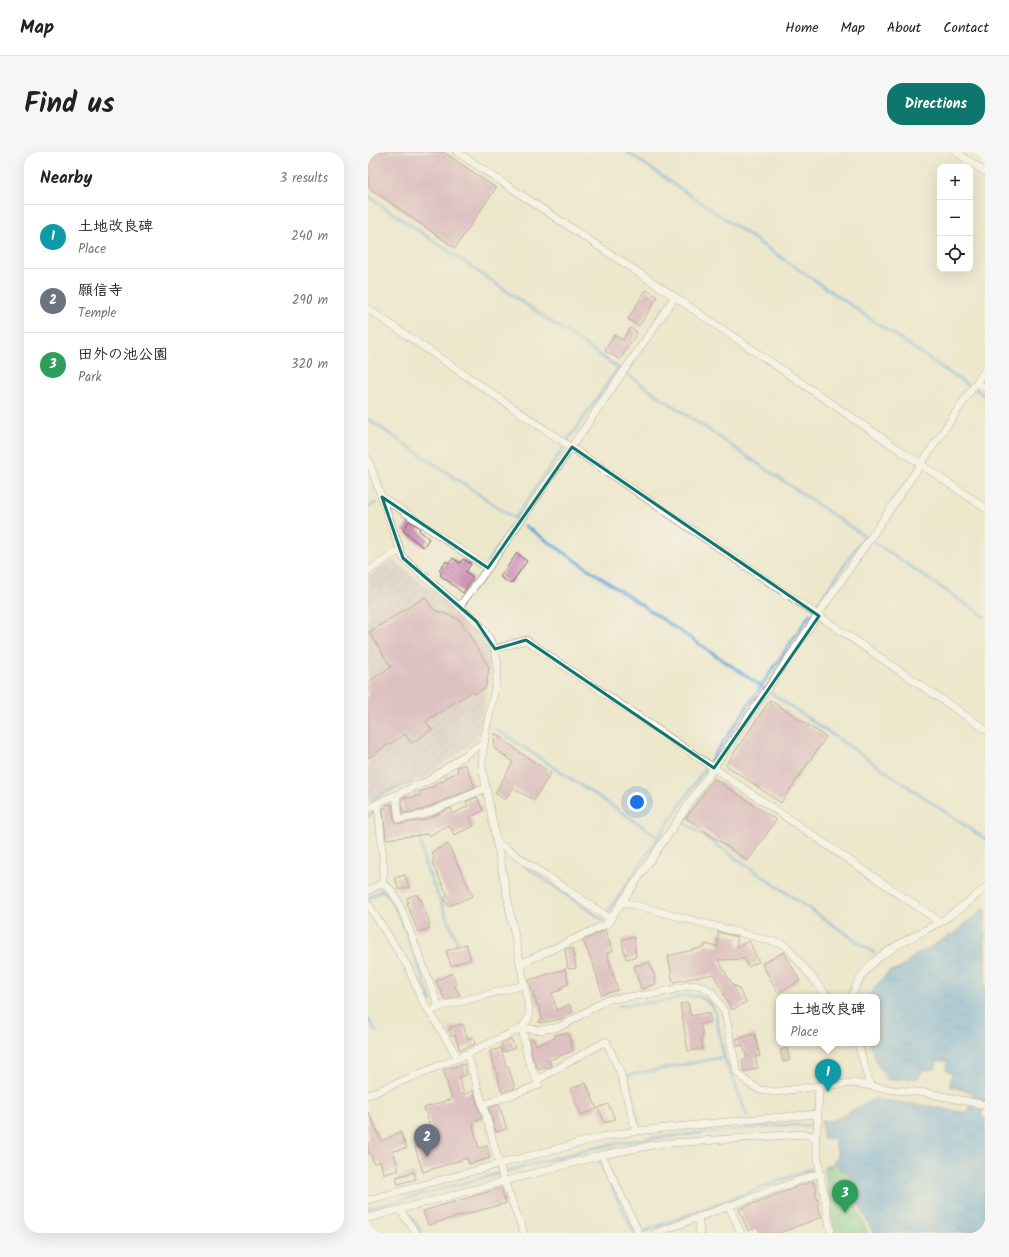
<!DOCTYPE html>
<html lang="en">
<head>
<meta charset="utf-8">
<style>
  body { margin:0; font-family:Kalam,"Klee One",sans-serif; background:#f6f6f6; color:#222 }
  .controls { position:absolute; right:12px; top:12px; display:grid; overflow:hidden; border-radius:8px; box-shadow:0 4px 16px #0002 }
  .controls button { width:36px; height:36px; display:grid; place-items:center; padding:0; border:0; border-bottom:1px solid #e0e0e0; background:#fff; color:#222; font:20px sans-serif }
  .you { position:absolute; left:269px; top:650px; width:14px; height:14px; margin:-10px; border:3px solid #fff; border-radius:50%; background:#1a73e8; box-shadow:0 0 0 6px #1a73e833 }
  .badge { display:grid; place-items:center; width:26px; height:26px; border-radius:50%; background:#0f766e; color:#fff; font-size:13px; font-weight:700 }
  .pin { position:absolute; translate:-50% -33px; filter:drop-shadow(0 1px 2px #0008) }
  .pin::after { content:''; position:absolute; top:21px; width:14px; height:12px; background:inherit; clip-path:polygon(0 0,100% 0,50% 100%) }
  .popup { position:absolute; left:408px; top:842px; width:104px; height:52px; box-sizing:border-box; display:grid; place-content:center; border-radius:8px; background:#fff; filter:drop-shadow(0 1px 3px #0005); font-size:13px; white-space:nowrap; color:#767676 }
  .popup b { font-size:15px; color:#222 }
  .popup::after { content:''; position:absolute; left:50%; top:100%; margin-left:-8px; border:8px solid transparent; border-top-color:#fff }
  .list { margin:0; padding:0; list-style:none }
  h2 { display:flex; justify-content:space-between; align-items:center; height:52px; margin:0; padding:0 16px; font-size:17px }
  h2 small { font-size:13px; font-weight:400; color:#767676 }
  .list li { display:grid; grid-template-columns:26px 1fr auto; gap:12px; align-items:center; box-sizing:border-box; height:64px; padding:0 16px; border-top:1px solid #e0e0e0 }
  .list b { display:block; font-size:15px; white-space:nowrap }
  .list p { margin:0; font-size:13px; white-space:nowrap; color:#767676 }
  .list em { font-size:13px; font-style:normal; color:#767676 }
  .icon { flex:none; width:22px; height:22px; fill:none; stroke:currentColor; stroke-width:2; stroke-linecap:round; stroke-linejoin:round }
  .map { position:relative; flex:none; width:617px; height:1081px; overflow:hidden; border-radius:16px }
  header { display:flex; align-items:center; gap:24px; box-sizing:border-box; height:56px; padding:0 20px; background:#fff; border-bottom:1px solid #e0e0e0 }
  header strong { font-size:19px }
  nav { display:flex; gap:22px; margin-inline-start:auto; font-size:14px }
  .intro { display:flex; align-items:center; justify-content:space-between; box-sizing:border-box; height:96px; padding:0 24px }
  h1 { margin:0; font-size:28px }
  .button { padding:10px 18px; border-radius:16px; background:#0f766e; color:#fff; font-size:14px; font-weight:700 }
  main { display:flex; gap:24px; padding:0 24px }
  aside { flex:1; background:#fff; border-radius:16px; box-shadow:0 4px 16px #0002 }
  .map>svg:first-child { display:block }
</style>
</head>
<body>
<header>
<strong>Map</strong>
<nav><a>Home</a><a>Map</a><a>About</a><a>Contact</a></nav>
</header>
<div class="intro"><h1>Find us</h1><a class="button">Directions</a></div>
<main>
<aside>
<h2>Nearby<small>3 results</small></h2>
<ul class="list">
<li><span class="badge" style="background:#0f9aa8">1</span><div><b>土地改良碑</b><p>Place</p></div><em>240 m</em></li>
<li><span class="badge" style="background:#6b7280">2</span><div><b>願信寺</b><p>Temple</p></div><em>290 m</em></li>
<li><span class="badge" style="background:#2e9e5b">3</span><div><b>田外の池公園</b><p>Park</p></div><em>320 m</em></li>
</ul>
</aside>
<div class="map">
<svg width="617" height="1081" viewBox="0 0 617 1081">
  <defs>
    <pattern id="industrial-furrows" width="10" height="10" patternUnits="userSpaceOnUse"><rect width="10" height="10" fill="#d2bdc8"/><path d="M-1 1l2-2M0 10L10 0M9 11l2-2" fill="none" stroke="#ac9aa2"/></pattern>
    <pattern id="park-tufts" width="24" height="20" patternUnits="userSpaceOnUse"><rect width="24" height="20" fill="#7bd094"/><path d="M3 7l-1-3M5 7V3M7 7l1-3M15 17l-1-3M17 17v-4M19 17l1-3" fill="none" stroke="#66a978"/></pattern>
    <pattern id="water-ripples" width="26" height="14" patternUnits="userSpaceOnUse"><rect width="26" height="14" fill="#68a8db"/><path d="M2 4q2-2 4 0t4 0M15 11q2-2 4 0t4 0" fill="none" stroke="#5789b1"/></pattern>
    <pattern id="building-back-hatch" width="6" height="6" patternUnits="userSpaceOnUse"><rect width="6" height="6" fill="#d297bb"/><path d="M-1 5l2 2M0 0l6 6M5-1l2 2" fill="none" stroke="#ac7b97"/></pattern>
  </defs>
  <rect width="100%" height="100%" fill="#f7f3e8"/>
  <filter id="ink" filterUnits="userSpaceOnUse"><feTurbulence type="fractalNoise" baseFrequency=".025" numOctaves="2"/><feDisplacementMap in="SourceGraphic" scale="8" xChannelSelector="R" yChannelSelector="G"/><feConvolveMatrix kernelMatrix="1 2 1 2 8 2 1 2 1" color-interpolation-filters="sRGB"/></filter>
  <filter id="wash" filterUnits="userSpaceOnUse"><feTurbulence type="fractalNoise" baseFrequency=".012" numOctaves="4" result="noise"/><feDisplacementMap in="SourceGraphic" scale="16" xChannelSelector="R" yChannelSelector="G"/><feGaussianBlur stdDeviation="0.9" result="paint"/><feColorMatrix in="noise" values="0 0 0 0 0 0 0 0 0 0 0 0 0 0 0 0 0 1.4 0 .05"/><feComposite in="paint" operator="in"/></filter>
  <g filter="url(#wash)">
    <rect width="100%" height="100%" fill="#ede7cc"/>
    <path fill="url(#industrial-furrows)" d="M23 409 28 410 106 474 112 481 120 497 123 517 110 584 107 589 57 626 48 630 46 627 11 641 3 646 0 651V424Z"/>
    <path fill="url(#park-tufts)" stroke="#5b7d59" d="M465 1015 472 1017 479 1024 482 1030V1041L500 1081H467L456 1016Z"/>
    <path fill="url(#water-ripples)" stroke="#52697c" d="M617 755V950L613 964 617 967V1080L505 1081 486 1043 483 1026 477 1019 466 1012 467 1007 470 1006 466 986 456 988 453 969 466 968 506 947 554 953 599 961 604 941 582 934 584 921 578 918 579 909H569L567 917 555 918 550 926 520 928 509 911 501 891H509V845H502L507 835 521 819 531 817 545 805 589 779Z"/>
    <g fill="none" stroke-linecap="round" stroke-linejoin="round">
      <g stroke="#68a8db" stroke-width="3">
        <path d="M259 0 601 234"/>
        <path d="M0 44 252 217"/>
        <path d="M260 223 499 386"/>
        <path d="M608 238 617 244"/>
        <path d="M0 267 149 368"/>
        <path d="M200 288 250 216"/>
        <path d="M0 355 8 351"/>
        <path d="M147 366 196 295"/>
        <path d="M157 374 396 536"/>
        <path d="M506 390 617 465"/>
        <path d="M120 409 148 368"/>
        <path d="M447 456 496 384"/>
        <path d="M403 541 617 687"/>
        <path d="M128 577 291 685"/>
        <path d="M343 608 442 462"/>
        <path d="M47 638 48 647"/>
        <path d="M4 648 11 643 44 630"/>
        <path d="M0 664 5 661V659"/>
        <path d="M314 669 506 801"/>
        <path d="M52 680 56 710 90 792"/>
        <path d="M144 705 235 768"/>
        <path d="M1 746 14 738 18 741 33 766 63 849"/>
        <path d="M240 760 338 615"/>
        <path d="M249 854 298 849 316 844H329L336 847 343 853 347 860 356 905 379 964"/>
        <path d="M0 867 8 879"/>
        <path d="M271 973 259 925 261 923 356 905"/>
        <path d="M230 1006 266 1081"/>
        <path d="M457 1014 470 1012"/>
        <path d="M0 1057 225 996 276 987 415 973 449 974"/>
        <path d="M39 1059 54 1081"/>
        <path d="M335 1068 336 1081"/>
        <path d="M277 1079 446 1016"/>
      </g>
    </g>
    <g id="blocks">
      <g fill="url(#building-back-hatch)">
        <path d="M4 0H76L128 36 87 96 0 35V6Z"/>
        <path d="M278 138 290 145 271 174 260 167Z"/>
        <path d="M262 176 269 180 253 206 251 207 237 199 246 183 255 188Z"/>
        <path d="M41 369 52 376 51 378 61 387 55 395 35 379Z"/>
        <path d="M149 401 159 409 143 432 132 425Z"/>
        <path d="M85 406 92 411 95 407 103 412 98 420 105 426 95 441 72 423 74 421 71 418 78 409 81 411Z"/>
        <path d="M57 445 66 458 91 467 121 515 118 535 107 542 105 539 58 569 64 578 43 591 37 582 0 606V530L23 515 1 480Z"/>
        <path d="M402 548 458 585 413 651 358 613Z"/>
        <path d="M127 581 136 587 135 588 148 597V598L183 621 166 648 145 636 137 648 127 641 145 610 126 596Z"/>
        <path d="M97 612 107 635 54 658 35 661 34 646 53 644 51 640 67 634 66 632 78 628 77 626 88 621V620L90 619 89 615Z"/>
        <path d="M346 626 408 668 380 709 318 666Z"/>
        <path d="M109 645 115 659 102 665 106 674 86 683 82 674 80 675V673L61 684 60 682 18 687 15 656H18V653L24 652 26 668 29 671 32 672 57 668 83 656 85 662 100 654 98 650Z"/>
        <path d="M80 692 105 744 84 753V752L80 754 76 746 80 744 64 711 66 710 65 706 66 705 64 700Z"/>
        <path d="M37 723 41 735 31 738 27 726Z"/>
        <path d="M49 742 51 747H53L62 772H60L62 776 50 780 39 751H41L39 746Z"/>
        <path d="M237 778 245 799 239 801 250 838 234 843 225 811 215 789Z"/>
        <path d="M350 780 369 785V795L381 789 391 810 380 815 377 807 350 808 366 835 369 834 378 850 364 858 355 842 356 841 345 822 305 830 300 804 337 795V792L350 795Z"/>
        <path d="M266 785 268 805 258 807 257 801H256L254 787Z"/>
        <path d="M98 792 103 807 83 814 78 799Z"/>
        <path d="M205 796 208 816 200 817 197 797Z"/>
        <path d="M416 800 432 829 410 841 394 812Z"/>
        <path d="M281 810 287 824 286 825 288 832 273 837 266 814Z"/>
        <path d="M197 817 201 832 195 834V836H192L193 838 184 841 189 859 201 852 205 860 193 867 172 871 171 869 174 867 171 853 169 854 167 846H166L161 828Z"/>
        <path d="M84 821 89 833 87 834 92 843 77 848 68 829Z"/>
        <path d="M320 851 323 864 341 860 343 870 334 872 333 873 335 885 333 886 335 897 320 899 312 852Z"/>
        <path d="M95 872 100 887 105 885 107 892 92 898 87 883 83 884 81 876Z"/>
        <path d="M200 881 205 899 181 908 183 914 170 918 164 904 161 887H166L168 893 187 886 186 883Z"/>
        <path d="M387 882 392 904 387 905 390 916 376 920 374 908 379 907 375 893 370 894 368 887Z"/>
        <path d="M143 887 147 896 137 900 133 892Z"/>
        <path d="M133 896 138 914H140L147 936 134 940 122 899Z"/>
        <path d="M419 896 422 908 415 910 412 898Z"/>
        <path d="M96 912 99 923 91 925 96 942 105 939 114 967 105 970 106 974H105L111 996 119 994 122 1006 101 1012 99 1006 55 1020 47 995 67 988 56 956 84 947 75 918Z"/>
        <path d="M218 931 229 957 213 963 202 937Z"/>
        <path d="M240 952 247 967 237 971 230 956Z"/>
        <path d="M131 953 139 977 128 980 121 956Z"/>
        <path d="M0 960 14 989 32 980 39 996 25 999 31 1018 16 1022 12 1009 6 1011 3 1002 2 1003 0 999Z"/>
        <path d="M46 1020 48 1027 30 1032 28 1025Z"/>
        <path d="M445 1029 449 1039 447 1040 451 1052 449 1053 454 1065 411 1081H392L390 1075 380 1079 371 1057Z"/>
        <path d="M133 1036 138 1051 60 1073 55 1059Z"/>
      </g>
    </g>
  </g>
  <g filter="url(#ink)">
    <use href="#blocks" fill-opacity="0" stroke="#796c5b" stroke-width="1"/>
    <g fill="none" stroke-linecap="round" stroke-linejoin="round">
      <g stroke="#796c5b" stroke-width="8">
        <g id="street">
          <path d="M89 0 307 145 617 356"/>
          <path d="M588 0 617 20"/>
          <path d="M0 157 617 577"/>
          <path d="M609 231 617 236"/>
          <path d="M0 307 35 406 108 469C119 480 126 492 129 507 131 519 128 530 126 541 121 565 114 590 114 615L161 857V865L154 876 90 906 0 943"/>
          <path d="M14 345 120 416"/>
          <path d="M0 419 32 398"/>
          <path d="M91 455 120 416 307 145"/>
          <path d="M127 497 158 488 572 770"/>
          <path d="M28 643 31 667 55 663 118 636"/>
          <path d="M0 657 16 648 60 629 117 589"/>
          <path d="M128 690 243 767"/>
          <path d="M14 731 23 738 31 751 71 855"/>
          <path d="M0 739 14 731 16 719 10 652"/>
          <path d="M255 750 415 792 420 796 460 845"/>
          <path d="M0 752 40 815 53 846 90 906"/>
          <path d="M152 812 239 772 617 218"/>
          <path d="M484 845C496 803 536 791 570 771 587 761 602 749 617 736"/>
          <path d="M67 857 71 855 156 833"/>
          <path d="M154 876 171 878 187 876 198 872 236 849 243 847 291 841 319 834 330 833 335 835 344 840 357 861 369 920 379 930 392 938 407 940 451 934 487 931 525 938 559 941 617 953"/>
          <path d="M490 891 502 933"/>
          <path d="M99 902 115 953 136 1029 156 1081"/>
          <path d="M169 928 238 889 252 920 268 979"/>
          <path d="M451 934 449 979 447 984 452 1021 463 1081"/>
          <path d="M115 953 171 933 160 908 154 876"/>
          <path d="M234 1003 271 1081"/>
          <path d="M0 1048 131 1012 234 985 268 979 378 968 450 962"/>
          <path d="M361 1054 452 1021"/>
          <path d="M32 1058 48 1081"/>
          <path d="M330 1065 332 1081"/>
          <path d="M0 1066 234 1003 290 992 434 982 447 984"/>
          <path d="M288 1081 361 1054 373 1081"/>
        </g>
      </g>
      <use href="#street" stroke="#fff" stroke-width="7"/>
    </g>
  </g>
  <path d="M0 0H617V1081H0ZM204 295 451 464 346 616 158 488 127 497 108 469 35 406 14 345 120 416Z" fill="#ede7cc" fill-opacity=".55" fill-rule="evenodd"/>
  <path fill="none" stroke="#0f766e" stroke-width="3" stroke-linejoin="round" d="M204 295 451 464 346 616 158 488 127 497 108 469 35 406 14 345 120 416Z"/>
</svg>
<div class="controls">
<button>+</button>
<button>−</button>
<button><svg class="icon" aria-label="locate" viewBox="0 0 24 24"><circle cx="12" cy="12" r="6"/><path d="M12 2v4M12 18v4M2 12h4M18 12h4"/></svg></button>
</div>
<div class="you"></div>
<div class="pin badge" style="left:460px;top:940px;background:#0f9aa8">1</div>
<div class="popup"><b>土地改良碑</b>Place</div>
<div class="pin badge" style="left:59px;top:1005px;background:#6b7280">2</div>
<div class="pin badge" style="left:477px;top:1061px;background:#2e9e5b">3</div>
</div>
</main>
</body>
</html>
